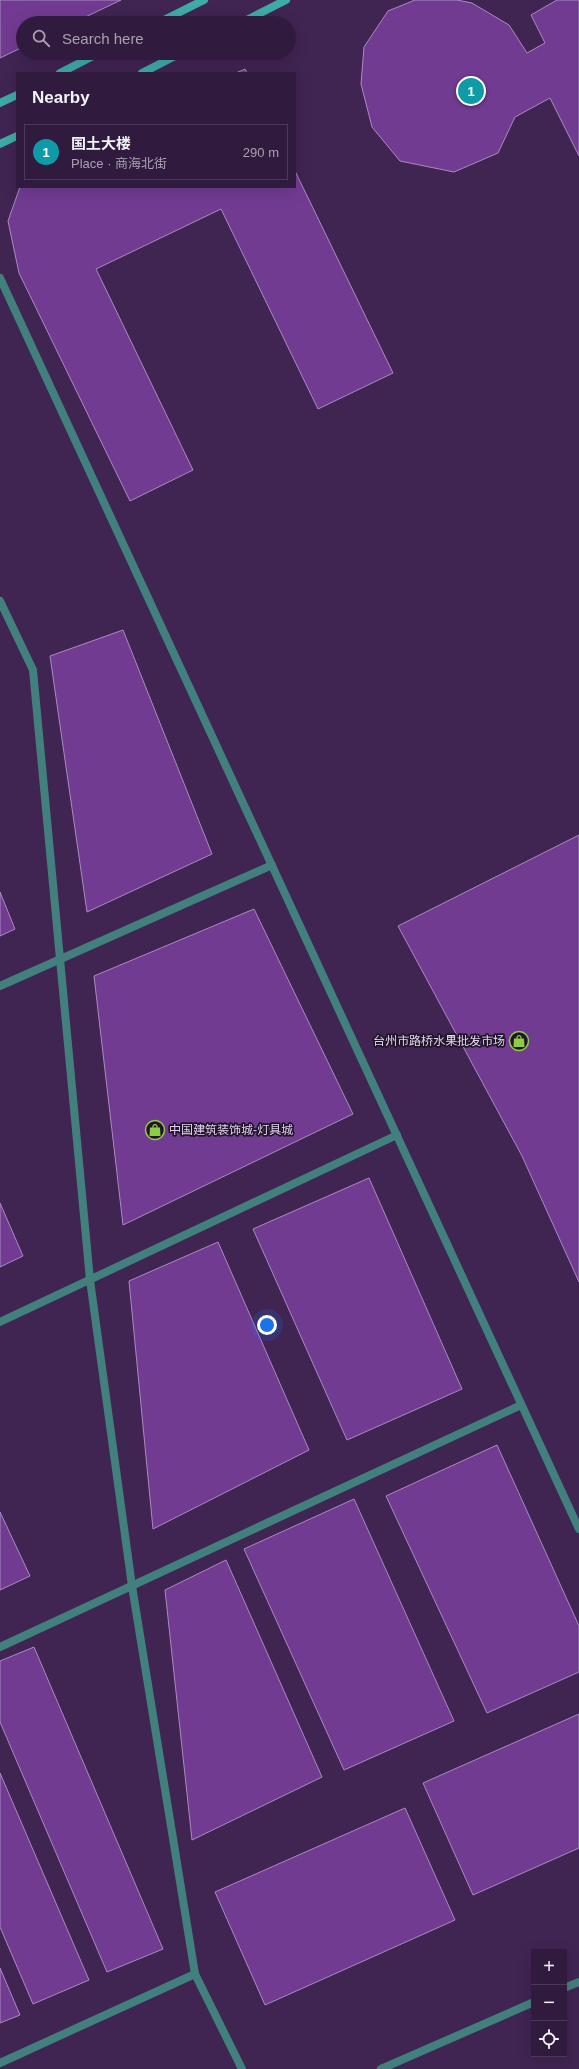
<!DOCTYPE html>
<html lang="en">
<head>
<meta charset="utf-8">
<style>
  body { margin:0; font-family:Arial,"Noto Sans SC",sans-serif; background:#382445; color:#f1f3f6 }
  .controls { position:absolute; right:12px; bottom:12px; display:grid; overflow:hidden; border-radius:0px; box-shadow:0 4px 16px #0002 }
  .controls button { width:36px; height:36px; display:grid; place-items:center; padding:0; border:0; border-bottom:1px solid #4b3958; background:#301b3e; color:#f1f3f6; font:20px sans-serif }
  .you { position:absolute; left:267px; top:1325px; width:14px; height:14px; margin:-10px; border:3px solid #fff; border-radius:50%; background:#1a73e8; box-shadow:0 0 0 6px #1a73e833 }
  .badge { display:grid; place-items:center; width:26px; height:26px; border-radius:50%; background:#0b8043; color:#fff; font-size:13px; font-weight:700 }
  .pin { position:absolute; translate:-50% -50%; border:2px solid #fff; box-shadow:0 1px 4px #0006 }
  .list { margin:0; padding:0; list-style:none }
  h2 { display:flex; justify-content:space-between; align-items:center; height:52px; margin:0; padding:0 16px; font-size:17px }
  h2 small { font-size:13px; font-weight:400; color:#a8a1b0 }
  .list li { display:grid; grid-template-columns:26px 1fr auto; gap:12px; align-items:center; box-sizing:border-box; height:56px; margin:0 8px 8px; padding:0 8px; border:1px solid #4b3958; border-radius:0px }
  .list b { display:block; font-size:15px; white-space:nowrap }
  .list p { margin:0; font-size:13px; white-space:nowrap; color:#a8a1b0 }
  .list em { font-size:13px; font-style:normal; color:#a8a1b0 }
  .icon { flex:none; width:22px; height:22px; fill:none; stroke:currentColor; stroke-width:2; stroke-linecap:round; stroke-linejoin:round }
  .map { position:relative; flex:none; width:579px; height:2069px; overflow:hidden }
  .search { position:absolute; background:#301b3e; box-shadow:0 4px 16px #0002; left:16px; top:16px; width:280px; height:44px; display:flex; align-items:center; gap:10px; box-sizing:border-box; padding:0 14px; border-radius:22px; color:#a8a1b0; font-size:15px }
  .panel { position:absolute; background:#301b3e; box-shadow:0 4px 16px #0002; left:16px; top:72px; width:280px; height:116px; border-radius:0px }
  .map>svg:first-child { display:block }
</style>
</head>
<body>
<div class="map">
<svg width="579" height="2069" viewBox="0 0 579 2069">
  <rect width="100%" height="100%" fill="#402452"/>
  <g fill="#713b92" stroke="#aa8bc0">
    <path d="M0 0H121L73 23H23V47L0 58Z"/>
    <path d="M415 0H457L472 3 509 25 527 53 545 43 531 15 557 0H579V156L550 98 515 117 498 153 454 172 400 161 372 127 361 84 364 47 388 11Z"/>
    <path d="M245 69 247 73H236Z"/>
    <path d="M295 171 393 373 318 409 221 209 96 269 193 470 130 501 19 273 8 221 20 187H295Z"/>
    <path d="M123 630 212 854 87 912 50 656Z"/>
    <path d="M579 835V1282L522 1156 398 926Z"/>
    <path d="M0 892 15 929 0 936Z"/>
    <path d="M254 909 353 1114 123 1225 94 976Z"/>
    <path d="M369 1178 462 1389 347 1440 253 1229Z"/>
    <path d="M0 1203 23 1256 0 1267Z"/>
    <path d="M218 1242 309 1450 153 1529 129 1281Z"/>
    <path d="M497 1445 579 1626V1672L487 1713 386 1496Z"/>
    <path d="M354 1499 454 1721 344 1770 244 1549Z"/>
    <path d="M0 1512 30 1576 0 1590Z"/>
    <path d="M226 1560 322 1777 192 1840 165 1590Z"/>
    <path d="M34 1647 163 1949 107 1972 0 1722V1661Z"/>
    <path d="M579 1714V1848L473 1895 423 1783Z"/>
    <path d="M0 1773 89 1980 33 2004 0 1927Z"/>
    <path d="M405 1808 455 1920 265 2005 215 1892Z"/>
    <path d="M0 1968 20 2015 0 2023Z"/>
  </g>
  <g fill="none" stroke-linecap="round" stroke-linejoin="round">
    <g stroke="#42807d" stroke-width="8">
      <path d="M0 601 33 670 90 1280 132 1586 195 1974 242 2069"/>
      <path d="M0 986 272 865"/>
      <path d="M0 1322 397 1135"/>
      <path d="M0 1647 521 1405"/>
      <path d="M564 1988 579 1982"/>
      <path d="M0 2063 195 1974"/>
      <path d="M381 2069 534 2002"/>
    </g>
    <path stroke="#42807d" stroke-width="8" d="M0 278 579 1529"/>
    <g stroke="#3eaba6" stroke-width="8">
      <path d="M158 23 204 0"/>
      <path d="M241 23 286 0"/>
      <path d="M60 73 99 53"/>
      <path d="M142 73 181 53"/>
      <path d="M0 103 17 95"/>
      <path d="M0 144 17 136"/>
    </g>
  </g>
  <defs>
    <g id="shop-ring" transform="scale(1)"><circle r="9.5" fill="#211529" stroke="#8ecd43" stroke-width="1.5"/><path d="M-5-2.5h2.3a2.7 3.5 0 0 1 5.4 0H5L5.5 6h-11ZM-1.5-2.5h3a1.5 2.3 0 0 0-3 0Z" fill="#8ecd43"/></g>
  </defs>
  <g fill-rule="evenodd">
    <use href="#shop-ring" x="519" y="1041"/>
    <use href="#shop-ring" x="155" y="1130"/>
  </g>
  <g text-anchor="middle" stroke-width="3.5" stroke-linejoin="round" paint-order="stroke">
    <g font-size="12" fill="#e1d1ee" stroke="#211529" text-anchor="end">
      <text x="505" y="1045">台州市路桥水果批发市场</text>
      <text x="169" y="1134" text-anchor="start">中国建筑装饰城-灯具城</text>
    </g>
  </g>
</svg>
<div class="controls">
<button>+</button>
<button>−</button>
<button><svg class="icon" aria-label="locate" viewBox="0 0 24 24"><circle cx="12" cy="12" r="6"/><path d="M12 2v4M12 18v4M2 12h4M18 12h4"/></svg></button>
</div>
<div class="you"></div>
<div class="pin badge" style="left:471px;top:91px;background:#0f9aa8">1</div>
<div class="search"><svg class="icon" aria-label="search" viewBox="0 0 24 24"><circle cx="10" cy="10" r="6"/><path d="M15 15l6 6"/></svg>Search here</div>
<section class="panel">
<h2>Nearby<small></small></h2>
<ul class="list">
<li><span class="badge" style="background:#0f9aa8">1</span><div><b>国土大楼</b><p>Place · 商海北街</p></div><em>290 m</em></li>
</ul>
</section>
</div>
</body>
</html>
